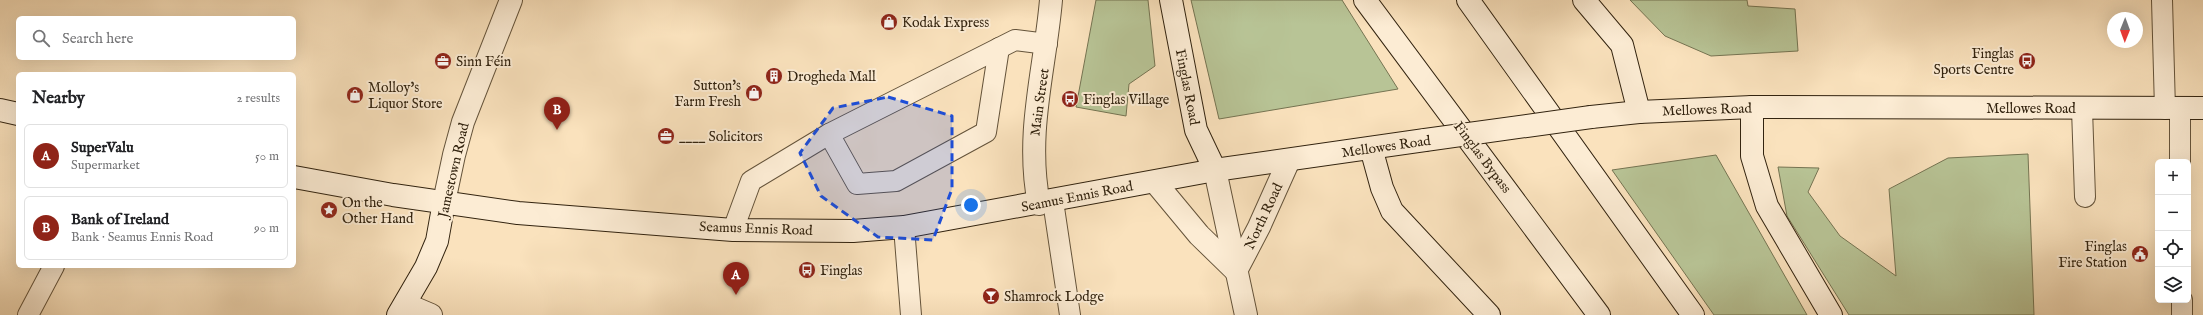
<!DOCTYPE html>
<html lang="en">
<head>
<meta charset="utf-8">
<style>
  body { margin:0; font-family:"IM FELL English",serif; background:#f6f6f6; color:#202124 }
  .controls { position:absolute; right:12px; bottom:12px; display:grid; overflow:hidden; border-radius:6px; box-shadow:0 4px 16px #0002 }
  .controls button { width:36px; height:36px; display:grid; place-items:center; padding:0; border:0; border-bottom:1px solid #e0e0e0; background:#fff; color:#202124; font:20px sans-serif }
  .compass { position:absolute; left:2107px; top:12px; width:36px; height:36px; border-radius:50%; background:#fff; box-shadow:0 4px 16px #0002; rotate:181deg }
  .you { position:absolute; left:971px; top:205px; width:14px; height:14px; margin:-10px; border:3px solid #fff; border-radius:50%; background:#1a73e8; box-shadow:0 0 0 6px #1a73e833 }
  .badge { display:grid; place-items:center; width:26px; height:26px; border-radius:50%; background:#8f2418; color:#fff; font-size:13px; font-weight:700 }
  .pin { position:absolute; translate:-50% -33px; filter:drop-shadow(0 1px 2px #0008) }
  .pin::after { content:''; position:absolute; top:21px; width:14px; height:12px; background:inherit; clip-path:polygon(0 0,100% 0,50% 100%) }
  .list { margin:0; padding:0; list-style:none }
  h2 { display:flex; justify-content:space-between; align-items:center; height:52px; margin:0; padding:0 16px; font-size:17px }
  h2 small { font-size:13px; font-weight:400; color:#757577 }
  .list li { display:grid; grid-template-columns:26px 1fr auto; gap:12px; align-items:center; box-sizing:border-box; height:64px; margin:0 8px 8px; padding:0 8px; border:1px solid #e0e0e0; border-radius:6px }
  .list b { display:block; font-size:15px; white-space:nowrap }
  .list p { margin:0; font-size:13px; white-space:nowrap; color:#757577 }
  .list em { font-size:13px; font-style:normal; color:#757577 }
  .icon { flex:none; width:22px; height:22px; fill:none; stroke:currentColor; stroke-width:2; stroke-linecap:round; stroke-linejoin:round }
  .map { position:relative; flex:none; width:2203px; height:315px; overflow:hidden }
  .search { position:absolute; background:#fff; box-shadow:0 4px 16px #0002; left:16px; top:16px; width:280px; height:44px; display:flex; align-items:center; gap:10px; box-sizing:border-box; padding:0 14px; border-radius:6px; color:#757577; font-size:15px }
  .panel { position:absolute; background:#fff; box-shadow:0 4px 16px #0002; left:16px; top:72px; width:280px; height:196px; border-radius:6px }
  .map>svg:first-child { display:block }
</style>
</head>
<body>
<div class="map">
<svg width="2203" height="315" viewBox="0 0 2203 315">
  <rect width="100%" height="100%" fill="#fae2bd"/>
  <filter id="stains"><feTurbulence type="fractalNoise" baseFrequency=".005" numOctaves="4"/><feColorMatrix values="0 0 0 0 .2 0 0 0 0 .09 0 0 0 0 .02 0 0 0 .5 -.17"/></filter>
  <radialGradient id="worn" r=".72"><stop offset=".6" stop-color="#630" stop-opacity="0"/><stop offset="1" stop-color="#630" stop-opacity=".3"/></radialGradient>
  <g fill="#b8c496" stroke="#757452">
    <path d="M1096 0H1148L1155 66 1129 84 1126 116 1076 107Z"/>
    <path d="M1191 0H1342L1398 89 1219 119Z"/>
    <path d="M1630 0H1747L1748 6 1795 9 1798 51 1711 56 1665 36Z"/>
    <path d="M2028 154 2034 315H1849L1787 216 1778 167 1819 168 1808 192 1840 236 1896 276 1889 189 1948 158Z"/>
    <path d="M1716 155 1807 315H1714L1612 170Z"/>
  </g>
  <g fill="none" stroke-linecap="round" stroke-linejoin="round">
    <g stroke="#64533a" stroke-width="22">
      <g id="lane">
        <path d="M2162 0 2165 109"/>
        <path d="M2180 108V162"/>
        <path d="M2082 109 2085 197"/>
        <path d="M829 134 857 184 896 181 986 132 999 48"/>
        <path d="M1053 201 1070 315"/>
        <path d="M904 227 911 315"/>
        <path d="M733 230 751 181 829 134 1015 40 1047 44"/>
        <path d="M2182 300V315"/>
        <path d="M28 315 54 266"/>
      </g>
    </g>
    <g stroke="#64533a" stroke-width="24">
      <g id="street">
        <path d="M1215 170 1246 315"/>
        <path d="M1155 182 1199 235 1236 271 1259 227 1289 160"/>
        <path d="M444 202 454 155 463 122 511 0"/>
        <path d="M1039 204C1025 133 1045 70 1051 0"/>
        <path d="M405 304 431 315"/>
      </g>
    </g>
    <g stroke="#32230f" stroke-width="24">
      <g id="secondary">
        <path d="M1171 0 1196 130 1215 170"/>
        <path d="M1365 0 1599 315"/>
        <path d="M1468 0 1693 315"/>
        <path d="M1584 0 1622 45 1639 112"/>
        <path d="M1752 107V156L1767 206 1831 315"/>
        <path d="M0 110 18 114"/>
        <path d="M1591 117 1639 112 1752 107 2203 108"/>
        <path d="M1371 148 1382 188 1392 211 1489 315"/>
        <path d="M294 177 393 195 518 213 733 230 853 231 904 227 1215 170 1425 140"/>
        <path d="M398 315 426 267 437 241 444 202"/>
      </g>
    </g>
    <use href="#lane" stroke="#fcecd4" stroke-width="20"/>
    <use href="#street" stroke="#fcecd4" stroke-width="22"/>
    <use href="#secondary" stroke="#fcecd4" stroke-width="22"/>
    <g stroke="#32230f" stroke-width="24" stroke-linecap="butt">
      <path id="secondary-bridge" d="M1425 140 1591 117"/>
    </g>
    <use href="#secondary-bridge" stroke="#fcecd4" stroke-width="22"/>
  </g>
  <path fill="#1d4ed8" fill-opacity="0.2" stroke="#1d4ed8" stroke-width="3" stroke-dasharray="8 5" stroke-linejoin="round" d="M888 97 952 116V189L933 240 878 237 821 196 800 153 833 108Z"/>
  <defs>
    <g id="shop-disc" transform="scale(0.9)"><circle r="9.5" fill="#8f2418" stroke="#fcecd4"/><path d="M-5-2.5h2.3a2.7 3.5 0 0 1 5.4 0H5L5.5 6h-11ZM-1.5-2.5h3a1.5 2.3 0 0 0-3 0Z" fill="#fff"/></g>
    <g id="office-disc" transform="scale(0.9)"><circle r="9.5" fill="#8f2418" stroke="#fcecd4"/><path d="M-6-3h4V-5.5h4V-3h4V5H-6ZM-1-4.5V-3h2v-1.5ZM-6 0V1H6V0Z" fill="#fff"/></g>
    <g id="bus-disc" transform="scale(0.9)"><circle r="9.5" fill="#8f2418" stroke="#fcecd4"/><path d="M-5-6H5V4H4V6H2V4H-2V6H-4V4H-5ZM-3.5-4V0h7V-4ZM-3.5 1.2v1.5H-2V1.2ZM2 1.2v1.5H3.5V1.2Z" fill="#fff"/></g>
    <g id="building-disc" transform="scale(0.9)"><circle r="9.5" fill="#8f2418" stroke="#fcecd4"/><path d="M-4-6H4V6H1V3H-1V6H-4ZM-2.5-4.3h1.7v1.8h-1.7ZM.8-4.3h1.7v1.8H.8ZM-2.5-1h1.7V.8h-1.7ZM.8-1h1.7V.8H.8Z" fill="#fff"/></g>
    <g id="sight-disc" transform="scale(0.9)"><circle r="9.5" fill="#8f2418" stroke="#fcecd4"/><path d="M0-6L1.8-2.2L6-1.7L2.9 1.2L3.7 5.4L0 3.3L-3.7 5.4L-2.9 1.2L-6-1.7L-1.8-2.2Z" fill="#fff"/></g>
    <g id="civic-disc" transform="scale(0.9)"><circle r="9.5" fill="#8f2418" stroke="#fcecd4"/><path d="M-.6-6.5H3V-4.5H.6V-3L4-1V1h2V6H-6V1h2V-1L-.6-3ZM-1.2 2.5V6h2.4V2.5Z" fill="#fff"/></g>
    <g id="bar-disc" transform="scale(0.9)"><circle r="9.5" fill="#8f2418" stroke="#fcecd4"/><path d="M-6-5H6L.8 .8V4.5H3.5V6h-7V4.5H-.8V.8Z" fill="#fff"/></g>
  </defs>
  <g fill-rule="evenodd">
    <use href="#shop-disc" x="889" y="22"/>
    <use href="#office-disc" x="443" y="61"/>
    <use href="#bus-disc" x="2027" y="61"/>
    <use href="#building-disc" x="774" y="76"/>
    <use href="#shop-disc" x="754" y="93"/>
    <use href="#shop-disc" x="355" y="95"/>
    <use href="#bus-disc" x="1070" y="99"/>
    <use href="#office-disc" x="666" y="136"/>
    <use href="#sight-disc" x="329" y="210"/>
    <use href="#civic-disc" x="2140" y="254"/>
    <use href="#bus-disc" x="807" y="270"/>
    <use href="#bar-disc" x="991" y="296"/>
  </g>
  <g text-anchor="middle" stroke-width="4" stroke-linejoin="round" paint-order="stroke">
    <g font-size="14" fill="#32230f" stroke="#fcecd4" text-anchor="start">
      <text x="902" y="27">Kodak Express</text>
      <text x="2014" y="58" text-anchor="end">Finglas<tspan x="2014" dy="16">Sports Centre</tspan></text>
      <text x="456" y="66">Sinn Féin</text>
      <text x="787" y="81">Drogheda Mall</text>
      <text x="741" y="90" text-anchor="end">Sutton's<tspan x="741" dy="16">Farm Fresh</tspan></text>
      <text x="368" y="92">Molloy's<tspan x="368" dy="16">Liquor Store</tspan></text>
      <text x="1083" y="104">Finglas Village</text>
      <text x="679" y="141">____ Solicitors</text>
      <text x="342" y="207">On the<tspan x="342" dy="16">Other Hand</tspan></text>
      <text x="2127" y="251" text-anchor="end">Finglas<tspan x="2127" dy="16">Fire Station</tspan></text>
      <text x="820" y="275">Finglas</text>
      <text x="1004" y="301">Shamrock Lodge</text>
    </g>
    <g font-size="14" fill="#32230f" stroke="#fcecd4">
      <text transform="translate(1188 87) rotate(79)" y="5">Finglas Road</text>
      <text transform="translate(1039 102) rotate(-82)" y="5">Main Street</text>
      <text x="2031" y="113">Mellowes Road</text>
      <text transform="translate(1707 109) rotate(-2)" y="5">Mellowes Road</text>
      <text transform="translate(1386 146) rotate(-8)" y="5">Mellowes Road</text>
      <text transform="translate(1483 157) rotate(53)" y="5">Finglas Bypass</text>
      <text transform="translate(453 170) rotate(-77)" y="5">Jamestown Road</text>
      <text transform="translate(1077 196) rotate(-11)" y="5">Seamus Ennis Road</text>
      <text transform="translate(1263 216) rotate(-65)" y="5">North Road</text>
      <text transform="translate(756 228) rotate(2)" y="5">Seamus Ennis Road</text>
    </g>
  </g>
  <rect width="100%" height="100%" filter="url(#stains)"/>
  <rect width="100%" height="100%" fill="url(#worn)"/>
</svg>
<div class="controls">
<button>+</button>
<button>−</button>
<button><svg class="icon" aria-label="locate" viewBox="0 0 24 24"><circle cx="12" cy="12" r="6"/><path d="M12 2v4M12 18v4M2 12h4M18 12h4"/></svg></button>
<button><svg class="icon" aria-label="layers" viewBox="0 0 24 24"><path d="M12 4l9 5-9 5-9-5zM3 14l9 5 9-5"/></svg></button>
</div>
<svg class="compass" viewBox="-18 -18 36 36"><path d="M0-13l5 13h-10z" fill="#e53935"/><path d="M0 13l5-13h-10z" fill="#757577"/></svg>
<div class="you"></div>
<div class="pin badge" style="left:736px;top:295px">A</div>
<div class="pin badge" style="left:557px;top:130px">B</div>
<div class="search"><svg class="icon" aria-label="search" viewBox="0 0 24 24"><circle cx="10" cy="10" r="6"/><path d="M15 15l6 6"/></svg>Search here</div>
<section class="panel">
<h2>Nearby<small>2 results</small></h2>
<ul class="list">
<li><span class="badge">A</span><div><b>SuperValu</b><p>Supermarket</p></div><em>50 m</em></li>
<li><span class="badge">B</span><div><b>Bank of Ireland</b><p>Bank · Seamus Ennis Road</p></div><em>90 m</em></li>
</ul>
</section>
</div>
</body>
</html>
